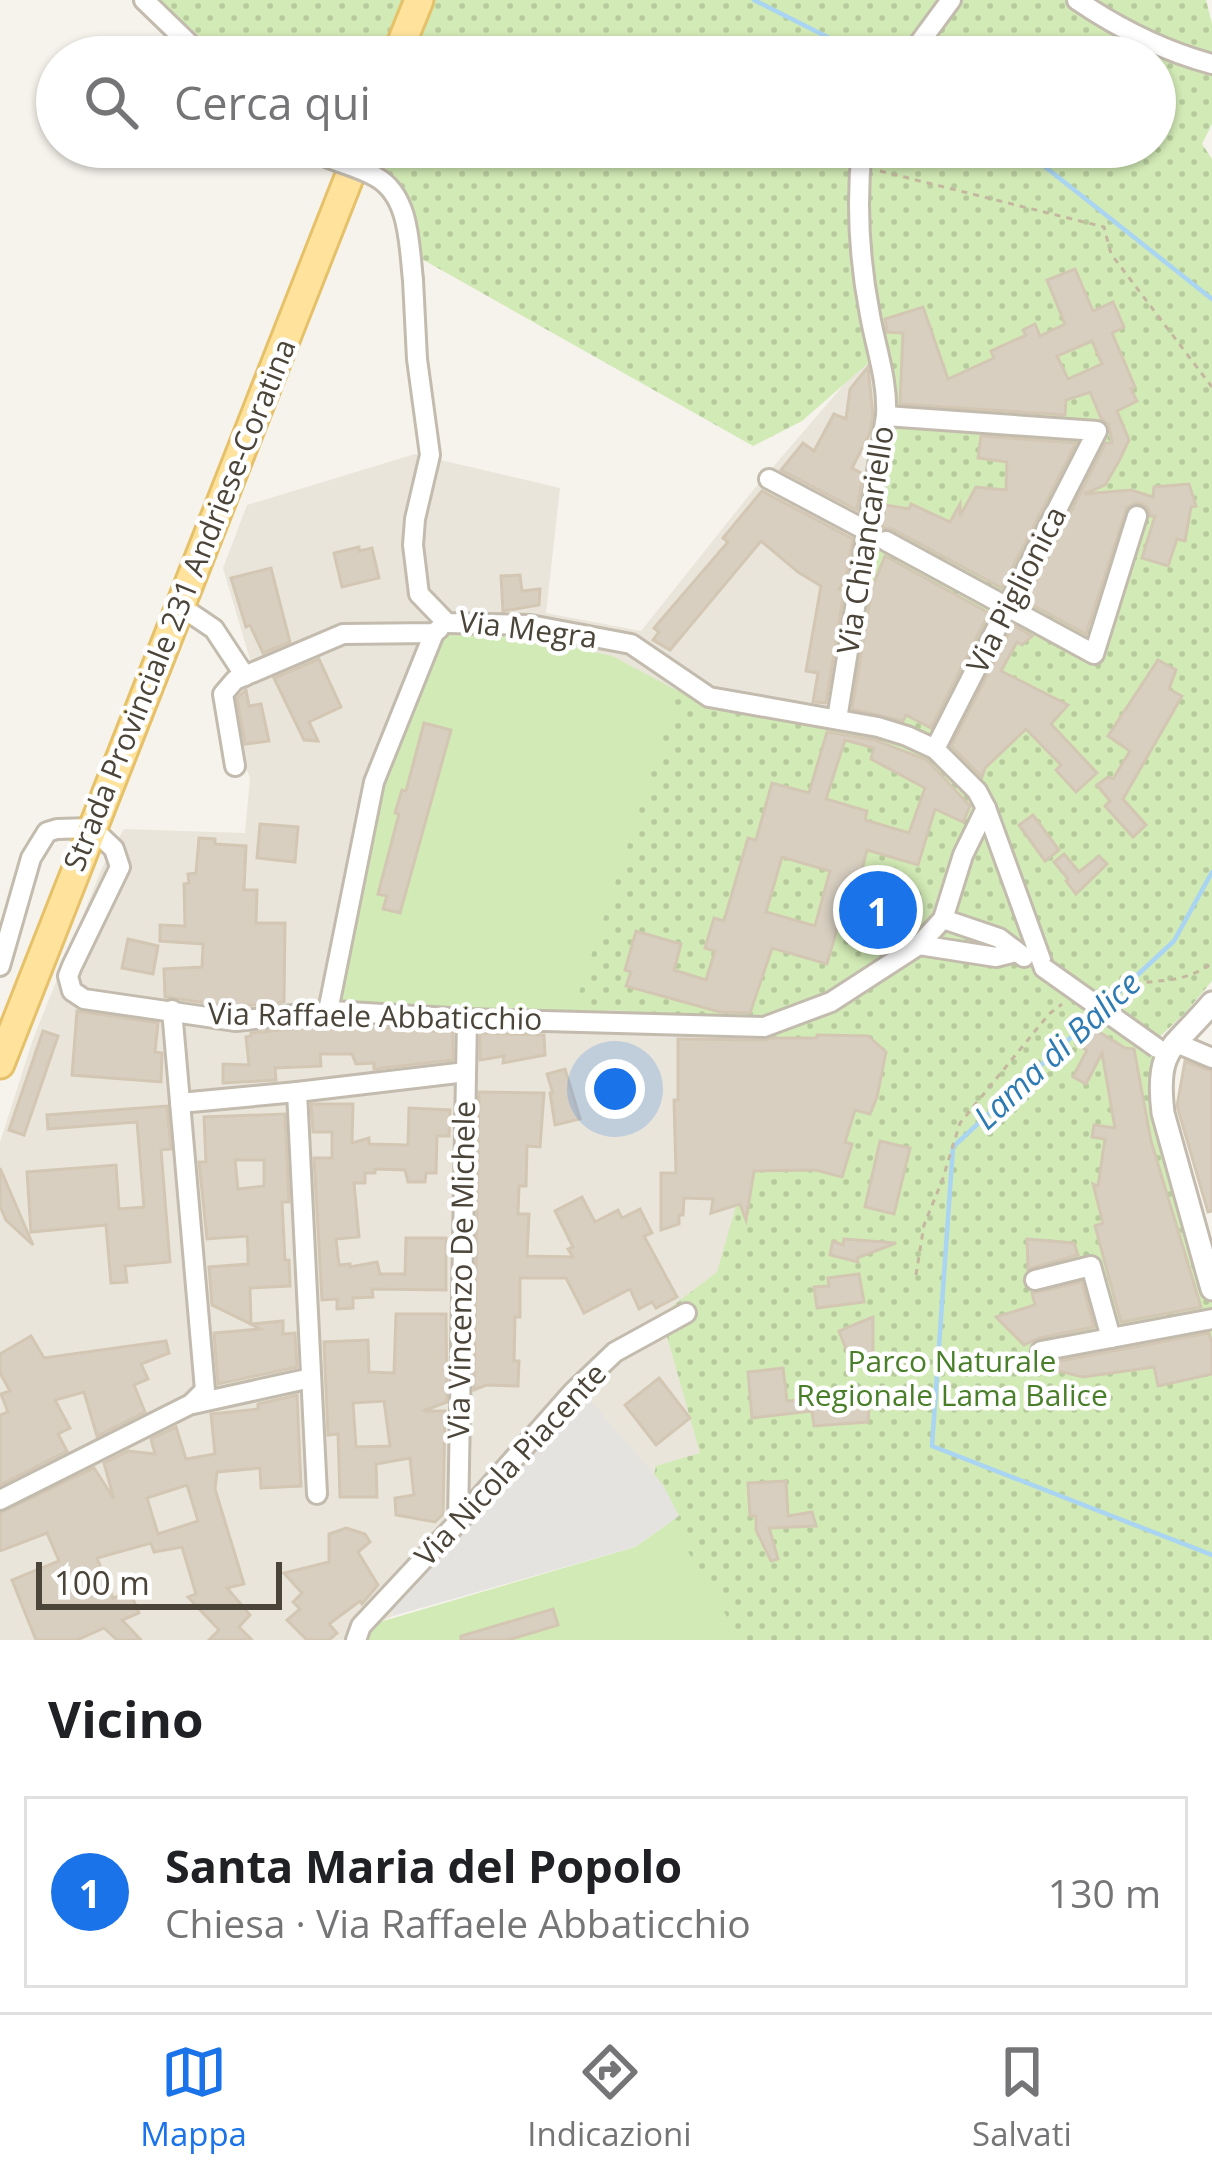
<!DOCTYPE html>
<html lang="it">
<head>
<meta charset="utf-8">
<style>
  body { margin:0; font-family:"Open Sans",sans-serif; background:#f2f2f2; color:#202124 }
  .scale { position:absolute; left:36px; bottom:30px; width:246px; box-sizing:border-box; padding-left:12px; border:6px solid #4b4439; border-top:0; font-size:33px; line-height:42px; white-space:nowrap; color:#4b4439; -webkit-text-stroke:9px #fff; paint-order:stroke }
  .you { position:absolute; left:615px; top:1089px; width:42px; height:42px; margin:-30px; border:9px solid #fff; border-radius:50%; background:#1a73e8; box-shadow:0 0 0 18px #1a73e833 }
  .badge { display:grid; place-items:center; width:78px; height:78px; border-radius:50%; background:#1a73e8; color:#fff; font-size:39px; font-weight:700 }
  .pin { position:absolute; translate:-50% -50%; border:6px solid #fff; box-shadow:0 3px 12px #0006 }
  .list { margin:0; padding:0; list-style:none }
  h2 { display:flex; justify-content:space-between; align-items:center; height:156px; margin:0; padding:0 48px; font-size:51px }
  h2 small { font-size:39px; font-weight:400; color:#757577 }
  .list li { display:grid; grid-template-columns:78px 1fr auto; gap:36px; align-items:center; box-sizing:border-box; height:192px; margin:0 24px 24px; padding:0 24px; border:3px solid #e0e0e0; border-radius:0px }
  .list b { display:block; font-size:45px; white-space:nowrap }
  .list p { margin:0; font-size:39px; white-space:nowrap; color:#757577 }
  .list em { font-size:39px; font-style:normal; color:#757577 }
  .icon { flex:none; width:66px; height:66px; fill:none; stroke:currentColor; stroke-width:2; stroke-linecap:round; stroke-linejoin:round }
  .map { position:relative; flex:none; width:1212px; height:1640px; overflow:hidden }
  .search { position:absolute; background:#fff; box-shadow:0 3px 9px #0004; left:36px; right:36px; top:36px; height:132px; display:flex; align-items:center; gap:30px; box-sizing:border-box; padding:0 42px; border-radius:66px; color:#757577; font-size:45px }
  .sheet { height:372px; background:#fff }
  nav { display:flex; justify-content:space-around; align-items:center; box-sizing:border-box; height:168px; border-top:3px solid #e0e0e0; background:#fff; font-size:33px; color:#757577 }
  nav a { display:grid; justify-items:center; gap:6px }
  nav .on { color:#1a73e8 }
  .map>svg:first-child { display:block }
</style>
</head>
<body>
<div class="map">
<svg width="1212" height="1640" viewBox="0 0 1212 1640">
  <defs>
    <pattern id="park-dots" width="8" height="8" patternUnits="userSpaceOnUse" patternTransform="scale(3)"><rect width="8" height="8" fill="#d2eab5"/><path d="M2 2h.1M6 6h.1" fill="none" stroke="#b6ca9c" stroke-width="1.8" stroke-linecap="round"/></pattern>
  </defs>
  <rect width="100%" height="100%" fill="#f6f3ec"/>
  <path fill="#eae5da" d="M1119 244 714 1459 391 1606 393 1616 373 1625 367 1640H0V1142L33 1039 102 868 124 829 245 833 250 778 239 749 223 677 251 663 223 568 247 505 415 454 560 488 546 613 641 631 754 489 865 360Z"/>
  <g fill="#d2eab5">
    <path d="M443 635 527 637 612 656 697 701 607 1015 335 1002 381 786Z"/>
    <path d="M679 1516 753 1640H368L373 1624 635 1547Z"/>
  </g>
  <path fill="url(#park-dots)" d="M157 0H1206L1212 24V124L1202 144 1212 159V981L1186 1012 1150 1046 1212 1295V1640H741L651 1490 656 1466 700 1453 661 1315 717 1272 746 1171 756 1019 574 1008 679 688 831 715 881 409 874 358 802 421 753 446 413 254 396 180 377 159 330 147H1155V57H224Z"/>
  <path fill="#e5e3e0" d="M584 1393 663 1485 679 1516 635 1547 393 1616 391 1606Z"/>
  <g fill="none" stroke-linecap="round" stroke-linejoin="round">
    <g stroke="#a9d4f2" stroke-width="4.5">
      <path d="M754 0 867 57"/>
      <path d="M1020 147 1212 299"/>
      <path d="M1104 1006 1174 941 1212 872"/>
      <path d="M1096 1014 953 1147 932 1446 1212 1555"/>
    </g>
  </g>
  <g fill="#d8cfc1" stroke="#d3c7b4" stroke-width="3" fill-rule="evenodd">
    <path d="M1075 269 1093 311 1113 302 1124 327 1112 333 1135 387 1131 389 1137 401 1117 411 1129 440 1119 461 1105 485 1084 494 1131 490 1153 497 1154 487 1189 484 1196 506 1191 507 1185 541 1177 539 1168 566 1142 558 1155 516H1150L1148 508 1142 504 1135 503 1127 507 1086 634 1025 601 1106 443H1112L1109 425 1101 418 1090 392 1066 400 1065 415 900 404 903 333 887 332 885 319 923 307 948 379 994 358 991 351 1026 335 1023 330 1035 324 1040 336 1065 324 1047 280ZM1092 341 1102 364 1068 379 1057 356Z"/>
    <path d="M868 367 873 415 870 433 852 468 863 474 857 510 781 470 803 443 814 451 834 414 846 419 850 389Z"/>
    <path d="M981 436 1076 443 1002 588 892 529 882 528 885 505 909 509 911 504 950 522 960 504V516L976 487 1006 490 1007 462 978 458Z"/>
    <path d="M762 491 853 539 846 578 839 589 844 592 826 703 813 702 818 673 806 671 821 586 798 572 761 541 670 650 653 640 659 632 654 628 728 542 723 538Z"/>
    <path d="M359 547V551L372 548 379 578 342 587 334 553Z"/>
    <path d="M885 556 989 613 931 728 906 715 903 721 852 709 872 588Z"/>
    <path d="M271 568 290 642 263 653 250 625 246 627 231 578Z"/>
    <path d="M520 575 522 591 540 589 539 605 503 611 501 576Z"/>
    <path d="M1013 625 1032 636 1022 645 1017 642 1001 671 1068 705 1051 724 1097 773 1076 792 1056 770 1061 765 1026 729 985 768 982 777 951 746Z"/>
    <path d="M319 659 341 707 309 722 318 741 304 740 274 678Z"/>
    <path d="M1158 660 1176 670 1169 689 1182 696 1123 799 1146 825 1133 837 1105 806 1110 801 1097 785 1108 777 1113 779 1130 751 1108 736Z"/>
    <path d="M246 690 249 706 261 704 269 741 245 744 237 698Z"/>
    <path d="M424 723 451 730 400 913 383 909 387 896 378 894 399 814 395 813 402 790 406 791Z"/>
    <path d="M827 732 875 740 927 760 970 806 963 822 935 809 918 865 867 850 859 881 912 896 898 941 839 922 827 964 772 948 750 1013 720 1012 626 986 631 972 625 970 636 931 681 944 674 970 706 980 715 951 705 948 714 918 724 921 748 838 756 840 772 783 809 793ZM845 740 874 748 871 759 925 788 909 833 865 820 867 811 826 799ZM782 857 830 871 815 926 766 912Z"/>
    <path d="M1033 815 1059 850 1045 861 1019 825Z"/>
    <path d="M260 824 298 827 295 862 257 858Z"/>
    <path d="M199 838 215 839V844L246 846 244 890H257L256 923H285L284 1002 235 1007 165 997 164 969 202 967 203 944 160 941V925L185 926 184 884 189 883 188 874 196 873Z"/>
    <path d="M1064 854 1079 872 1099 856 1107 864 1076 894 1066 881 1068 879 1054 862Z"/>
    <path d="M128 939 158 946 153 974 122 968Z"/>
    <path d="M77 1011 158 1023 155 1052 162 1053 161 1082 72 1075Z"/>
    <path d="M332 1025 453 1032V1060L374 1069V1063L356 1064 352 1054H320L321 1066 275 1068 276 1080 223 1083V1064L249 1065 246 1037 251 1036V1033Z"/>
    <path d="M1096 1030 1125 1048 1134 1049 1151 1141 1201 1307 1121 1322 1095 1226 1103 1223 1093 1184 1098 1186 1105 1139 1092 1137 1094 1125 1115 1128 1102 1053 1086 1084 1073 1077 1087 1050 1077 1045Z"/>
    <path d="M43 1031 58 1036 24 1135 9 1130Z"/>
    <path d="M480 1033 544 1035 545 1055 503 1063 504 1056 480 1060Z"/>
    <path d="M817 1035 868 1036 886 1052 877 1097 870 1114 855 1110 845 1142 852 1144 842 1177 816 1170 754 1171 746 1220 740 1204 711 1213 713 1199 684 1198 683 1215H679V1224L661 1230V1173H676L674 1100H678V1039L764 1040 774 1038H817Z"/>
    <path d="M1185 1061 1212 1071V1211L1208 1212 1177 1106Z"/>
    <path d="M565 1069 580 1119 555 1125 550 1093H553L547 1074Z"/>
    <path d="M479 1092 544 1093 540 1147 527 1146 526 1186H519L518 1214H529L527 1256 573 1257 568 1249 573 1247 555 1211 582 1197 595 1222 618 1210 622 1218 640 1209 652 1233 644 1236 677 1297 656 1308 652 1302 639 1309 630 1289 584 1313 566 1278H520V1317H515L514 1361H519L518 1386 486 1385 474 1390Z"/>
    <path d="M311 1104H353L352 1143 369 1138V1144L408 1145 409 1108 450 1110 449 1136H437L436 1173H426L425 1182H408L405 1170 375 1169V1173H365V1183H354L359 1237 336 1239 339 1265 350 1264V1267L377 1262 380 1274H405L406 1238H446V1290L372 1289 373 1297 353 1298V1308L337 1309V1299L322 1300 314 1158H332V1132H313Z"/>
    <path d="M167 1106 171 1149 161 1150 170 1262 125 1266 127 1282 111 1283 106 1225 31 1232 27 1172 116 1165 119 1209 144 1207 137 1122 48 1129 47 1115Z"/>
    <path d="M285 1114 289 1202H282L285 1260H289L290 1286 250 1288 251 1324 212 1305 209 1267 248 1264V1251L247 1236 207 1239 199 1162H206L204 1117ZM235 1160H264V1186L238 1189Z"/>
    <path d="M880 1141 910 1148 894 1214 865 1207Z"/>
    <path d="M0 1168 33 1245 6 1220 0 1206Z"/>
    <path d="M844 1239 896 1243 857 1258 858 1262 830 1255 833 1241 843 1245Z"/>
    <path d="M1027 1239 1074 1243 1078 1255 1028 1269Z"/>
    <path d="M859 1274 864 1302 817 1308 814 1287 829 1286 828 1278Z"/>
    <path d="M1082 1282 1094 1327 1039 1338 1024 1345 996 1317 1035 1305 1032 1293Z"/>
    <path d="M396 1314H446L447 1402 423 1411H445L443 1514 435 1522 396 1515 395 1498 414 1495 410 1458 376 1464 377 1497H340L338 1434 328 1435 324 1342 368 1340 369 1372 394 1373ZM384 1401 390 1446 356 1447 353 1403Z"/>
    <path d="M873 1317V1354L852 1364 839 1331Z"/>
    <path d="M283 1321V1334L295 1333 297 1367 218 1384 214 1333 260 1329 251 1324Z"/>
    <path d="M1209 1333 1212 1344V1374L1158 1386 1154 1367 1083 1377 1055 1370 1049 1363Z"/>
    <path d="M31 1336 44 1358 166 1341 169 1353 141 1364 148 1379 134 1385 145 1412 97 1436 84 1392 55 1400 70 1428 58 1434 67 1451 0 1485V1415L8 1412 1 1394 10 1391 0 1373V1354Z"/>
    <path d="M783 1368 787 1401 870 1395 868 1422 814 1426 812 1411 752 1418 748 1372Z"/>
    <path d="M659 1378 690 1418 656 1445 625 1405Z"/>
    <path d="M297 1395 301 1486 261 1488 260 1468 217 1472 215 1489 244 1584 227 1588 250 1615 239 1627 252 1640H209L219 1630 188 1597 196 1594 182 1547 154 1552 151 1543 97 1558 113 1598 130 1592 139 1613 122 1620 141 1640H117L104 1628 77 1640H36L12 1580 59 1561 47 1533 0 1551V1513L94 1468 114 1499 104 1463 128 1451 155 1454 151 1439 176 1427 186 1459 215 1454 211 1414 258 1409V1404ZM187 1485 198 1521 158 1534 147 1498Z"/>
    <path d="M786 1481 788 1516 812 1512 816 1526 769 1528 778 1559 771 1561 756 1530V1516H750L748 1483Z"/>
    <path d="M346 1528 365 1534 370 1542 358 1552 378 1585 362 1604 360 1601 329 1624 337 1633 329 1640H307L287 1620 300 1609 293 1602 302 1593 284 1573 329 1562V1534Z"/>
    <path d="M553 1609 558 1625 508 1640H461V1636Z"/>
  </g>
  <g fill="none" stroke-linecap="round" stroke-linejoin="round">
    <g stroke="#c2bbae" stroke-width="24">
      <g id="minor">
        <path d="M144 0 203 57"/>
        <path d="M1077 0C1118 28 1164 51 1212 64"/>
        <path d="M909 57 951 0"/>
        <path d="M413 280 417 359 430 455 415 519 413 545 419 594 447 623 530 625 631 644 709 697 878 727 907 736 935 749 977 791 986 808 1044 968"/>
        <path d="M886 416 1097 431 935 749"/>
        <path d="M769 479 869 532"/>
        <path d="M886 541 1094 654 1137 516"/>
        <path d="M180 606 214 629 245 676"/>
        <path d="M837 719 886 416C888 381 876 349 870 315 859 259 856 204 862 147"/>
        <path d="M235 766 223 694 235 680 343 634 434 633 439 629"/>
        <path d="M986 808 963 855 943 919 919 945 996 957 1016 952"/>
        <path d="M943 919 999 938 1024 957"/>
        <path d="M0 966 31 858 47 832 57 829 92 828 114 849 120 867 72 966 68 976 72 991 84 999 235 1021 332 1011 467 1019 764 1027 831 1002 919 945"/>
        <path d="M328 1011 374 782 434 633"/>
        <path d="M1174 1042 1212 1058"/>
        <path d="M180 1103 297 1092"/>
        <path d="M1035 1280 1091 1266 1111 1338"/>
        <path d="M1041 1351 1212 1319"/>
        <path d="M193 1404 311 1378"/>
        <path d="M317 1494 297 1092 466 1072"/>
        <path d="M0 1500 191 1404 205 1390 172 1010"/>
        <path d="M458 1522 467 1019"/>
        <path d="M356 1640 361 1626 458 1522 573 1392 615 1352 686 1313"/>
      </g>
    </g>
    <g stroke="#c2bbae" stroke-width="27">
      <path id="tertiary" d="M1212 1003C1174 1049 1155 1046 1163 1113L1212 1289"/>
    </g>
    <g stroke="#e6c16a" stroke-width="33">
      <g id="primary">
        <path d="M396 57 419 0"/>
        <path d="M0 1064 361 147"/>
      </g>
    </g>
    <g stroke="#c4b79f" stroke-width="3" stroke-dasharray="6 6" stroke-linecap="butt">
      <path d="M880 171 1104 227 1111 254 1212 387"/>
      <path d="M1112 992C1145 974 1175 990 1212 963"/>
      <path d="M916 1275 924 1225 942 1181 960 1123 1049 1014 1062 1004"/>
    </g>
    <use href="#minor" stroke="#fff" stroke-width="18"/>
    <use href="#tertiary" stroke="#fff" stroke-width="21"/>
    <use href="#primary" stroke="#ffe39c" stroke-width="27"/>
    <g stroke="#c2bbae" stroke-width="24" stroke-linecap="butt">
      <g id="minor-bridge">
        <path d="M306 147C327 161 354 164 376 177 410 196 409 245 413 280"/>
        <path d="M1044 968 1157 1048"/>
      </g>
    </g>
    <use href="#minor-bridge" stroke="#fff" stroke-width="18"/>
  </g>
  <g text-anchor="middle" stroke-width="9" stroke-linejoin="round" paint-order="stroke">
    <g font-size="30" fill="#4b4439" stroke="#fff">
      <text transform="translate(866 540) rotate(-81)" y="10">Via Chiancariello</text>
      <text transform="translate(1017 590) rotate(-63)" y="10">Via Piglionica</text>
      <text transform="translate(180 605) rotate(-68)" y="10">Strada Provinciale 231 Andriese-Coratina</text>
      <text transform="translate(528 630) rotate(7)" y="10">Via Megra</text>
      <text transform="translate(375 1017) rotate(1)" y="10">Via Raffaele Abbaticchio</text>
      <text transform="translate(462 1270) rotate(-89)" y="10">Via Vincenzo De Michele</text>
      <text transform="translate(511 1465) rotate(-47)" y="10">Via Nicola Piacente</text>
    </g>
    <g font-size="30" fill="#4a7f2a" stroke="#fff">
      <text x="952" y="1372">Parco Naturale<tspan x="952" dy="34">Regionale Lama Balice</tspan></text>
    </g>
    <g font-size="33" font-style="italic" fill="#2e7ab2" stroke="#fff">
      <text transform="translate(1057 1050) rotate(-43)" y="12">Lama di Balice</text>
    </g>
  </g>
</svg>
<div class="scale">100 m</div>
<div class="you"></div>
<div class="pin badge" style="left:878px;top:910px">1</div>
<div class="search"><svg class="icon" aria-label="search" viewBox="0 0 24 24"><circle cx="10" cy="10" r="6"/><path d="M15 15l6 6"/></svg>Cerca qui</div>
</div>
<section class="sheet">
<h2>Vicino<small></small></h2>
<ul class="list">
<li><span class="badge">1</span><div><b>Santa Maria del Popolo</b><p>Chiesa · Via Raffaele Abbaticchio</p></div><em>130 m</em></li>
</ul>
</section>
<nav>
<a class="on"><svg class="icon" aria-label="map" viewBox="0 0 24 24"><path d="M3 6l6-2 6 2 6-2v14l-6 2-6-2-6 2zM9 4v14M15 6v14"/></svg>Mappa</a>
<a><svg class="icon" aria-label="directions" viewBox="0 0 24 24"><path d="M12 3l9 9-9 9-9-9zM9 14v-3h6M13 9l2 2-2 2"/></svg>Indicazioni</a>
<a><svg class="icon" aria-label="saved" viewBox="0 0 24 24"><path d="M7 4h10v16l-5-4-5 4z"/></svg>Salvati</a>
</nav>
</body>
</html>
